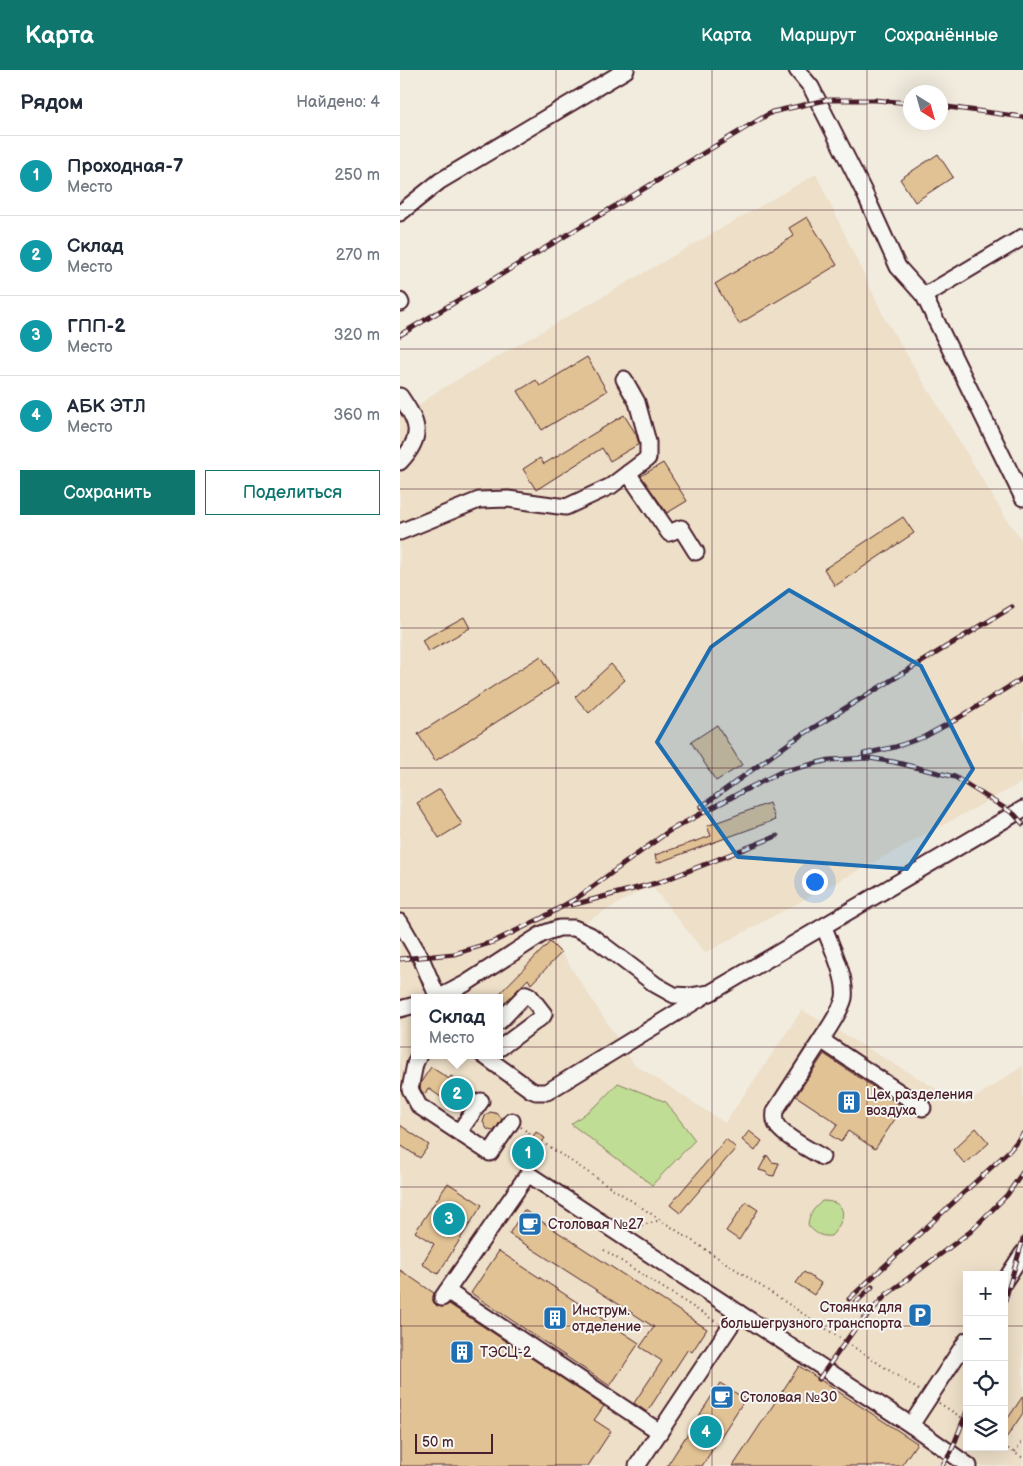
<!DOCTYPE html>
<html lang="ru">
<head>
<meta charset="utf-8">
<style>
  body { margin:0; font-family:"Balsamiq Sans",sans-serif; background:#f2f2f3; color:#1f2937 }
  .controls { position:absolute; right:15px; bottom:15px; display:grid; overflow:hidden; border-radius:0px; box-shadow:0 5px 20px #0002 }
  .controls button { width:45px; height:45px; display:grid; place-items:center; padding:0; border:0; border-bottom:1px solid #e0e1e3; background:#fff; color:#1f2937; font:25px sans-serif }
  .compass { position:absolute; left:503px; top:15px; width:45px; height:45px; border-radius:50%; background:#fff; box-shadow:0 5px 20px #0002; rotate:143deg }
  .scale { position:absolute; left:15px; bottom:12px; width:78px; box-sizing:border-box; padding-left:5px; border:2px solid #4a1f2b; border-top:0; font-size:14px; line-height:18px; white-space:nowrap; color:#4a1f2b; -webkit-text-stroke:4px #f6f6f2; paint-order:stroke }
  .you { position:absolute; left:414px; top:811px; width:18px; height:18px; margin:-12px; border:4px solid #fff; border-radius:50%; background:#1a73e8; box-shadow:0 0 0 8px #1a73e833 }
  .badge { display:grid; place-items:center; width:32px; height:32px; border-radius:50%; background:#0f766e; color:#fff; font-size:16px; font-weight:700 }
  .pin { position:absolute; translate:-50% -50%; border:2px solid #fff; box-shadow:0 1px 5px #0006 }
  .popup { position:absolute; left:11px; top:924px; width:92px; height:65px; box-sizing:border-box; display:grid; place-content:center; border-radius:0px; background:#fff; filter:drop-shadow(0 1px 4px #0005); font-size:16px; white-space:nowrap; color:#747a83 }
  .popup b { font-size:19px; color:#1f2937 }
  .popup::after { content:''; position:absolute; left:50%; top:100%; margin-left:-10px; border:10px solid transparent; border-top-color:#fff }
  .list { margin:0; padding:0; list-style:none }
  h2 { display:flex; justify-content:space-between; align-items:center; height:65px; margin:0; padding:0 20px; font-size:21px }
  h2 small { font-size:16px; font-weight:400; color:#747a83 }
  .list li { display:grid; grid-template-columns:32px 1fr auto; gap:15px; align-items:center; box-sizing:border-box; height:80px; padding:0 20px; border-top:1px solid #e0e1e3 }
  .list b { display:block; font-size:19px; white-space:nowrap }
  .list p { margin:0; font-size:16px; white-space:nowrap; color:#747a83 }
  .list em { font-size:16px; font-style:normal; color:#747a83 }
  .actions { display:flex; gap:10px; padding:15px 20px }
  .actions a { flex:1; padding:11px 0; border:1px solid #0f766e; border-radius:0px; text-align:center; font-size:18px; color:#0f766e }
  .actions .main { background:#0f766e; color:#fff }
  .icon { flex:none; width:28px; height:28px; fill:none; stroke:currentColor; stroke-width:2; stroke-linecap:round; stroke-linejoin:round }
  .map { position:relative; flex:none; width:623px; height:1396px; overflow:hidden }
  header { display:flex; align-items:center; gap:30px; box-sizing:border-box; height:70px; padding:0 25px; background:#0f766e; color:#fff }
  header strong { font-size:24px }
  nav { display:flex; gap:28px; margin-inline-start:auto; font-size:18px }
  main { display:flex }
  aside { flex:1; background:#fff }
  .map>svg:first-child { display:block }
</style>
</head>
<body>
<header>
<strong>Карта</strong>
<nav><a>Карта</a><a>Маршрут</a><a>Сохранённые</a></nav>
</header>
<main>
<aside>
<h2>Рядом<small>Найдено: 4</small></h2>
<ul class="list">
<li><span class="badge" style="background:#0f9aa8">1</span><div><b>Проходная-7</b><p>Место</p></div><em>250 m</em></li>
<li><span class="badge" style="background:#0f9aa8">2</span><div><b>Склад</b><p>Место</p></div><em>270 m</em></li>
<li><span class="badge" style="background:#0f9aa8">3</span><div><b>ГПП-2</b><p>Место</p></div><em>320 m</em></li>
<li><span class="badge" style="background:#0f9aa8">4</span><div><b>АБК ЭТЛ</b><p>Место</p></div><em>360 m</em></li>
</ul>
<div class="actions"><a class="main">Сохранить</a><a>Поделиться</a></div>
</aside>
<div class="map">
<svg width="623" height="1396" viewBox="0 0 623 1396">
  <rect width="100%" height="100%" fill="#f2ecdf"/>
  <filter id="ink" filterUnits="userSpaceOnUse"><feTurbulence type="fractalNoise" baseFrequency=".02" numOctaves="2"/><feDisplacementMap in="SourceGraphic" scale="10" xChannelSelector="R" yChannelSelector="G"/><feConvolveMatrix kernelMatrix="1 2 1 2 8 2 1 2 1" color-interpolation-filters="sRGB"/></filter>
  <g filter="url(#ink)">
    <path fill="#eddfc8" fill-rule="evenodd" d="M416 104 484 247 609 453 623 471V712L305 883 251 815 153 870 234 994 325 1053 402 940 564 1035 623 996V1396H0V323L15 338 36 322ZM15 928H100V985H15ZM567 1205H604V1377H567Z"/>
    <g fill="#c0dd95" stroke="#857e60">
      <path d="M218 1013 266 1032 295 1070 252 1115 171 1054 198 1034Z"/>
      <path d="M422 1131C451 1131 445 1151 431 1166 420 1167 415 1163 408 1155 409 1143 414 1139 422 1131Z"/>
    </g>
    <g fill="#e1c294" stroke="#4a1f2b">
      <path d="M538 84 553 107 515 132 500 109Z"/>
      <path d="M407 147 437 195 339 254 315 214 394 166 389 158Z"/>
      <path d="M187 287 207 321 142 360 118 321 136 310 140 316Z"/>
      <path d="M224 345 236 364 239 374 210 391 202 378 136 420 123 399 140 388 144 394Z"/>
      <path d="M263 393 287 431 267 443 241 406Z"/>
      <path d="M503 447 514 463 435 516 424 499Z"/>
      <path d="M64 547 70 558 28 582 22 570Z"/>
      <path d="M141 586 158 613 35 691 18 664Z"/>
      <path d="M211 594 225 610 189 643 175 627Z"/>
      <path d="M317 655 342 695 316 711 291 672Z"/>
      <path d="M40 719 62 754 39 768 17 733Z"/>
      <path d="M369 733 375 750 257 793 255 785 311 766 307 756Z"/>
      <path d="M150 872 161 883 131 914 128 909 100 938V923Z"/>
      <path d="M424 984 503 1037 475 1079 448 1061 441 1072 430 1065 438 1054 396 1026Z"/>
      <path d="M31 997 49 1009 51 1006 76 1023 62 1042 28 1018 25 1024 22 1022 20 1018 21 1012Z"/>
      <path d="M90 1042 95 1043 99 1045 102 1049 94 1061H92L87 1059 83 1052 85 1046Z"/>
      <path d="M0 1055 29 1075 20 1088 0 1075Z"/>
      <path d="M576 1058 589 1073 565 1094 553 1080Z"/>
      <path d="M349 1061 362 1071 355 1081 342 1070Z"/>
      <path d="M136 1062 145 1068 126 1095 121 1098 115 1093Z"/>
      <path d="M326 1069 336 1078 280 1143 270 1135Z"/>
      <path d="M367 1085 372 1092 379 1093 374 1106 368 1105 366 1102 359 1100Z"/>
      <path d="M48 1113 82 1135 38 1204 22 1194 34 1174 15 1162Z"/>
      <path d="M346 1132 358 1140 339 1170 326 1161Z"/>
      <path d="M124 1140 307 1259 292 1282 288 1279 247 1342 234 1333 262 1291 240 1277 254 1257 109 1164Z"/>
      <path d="M99 1181 239 1273 210 1316 71 1223Z"/>
      <path d="M0 1200 34 1223 33 1227V1232L37 1236 42 1237 49 1234 204 1336 194 1350 211 1361 188 1396H0Z"/>
      <path d="M404 1202 421 1213 414 1225 396 1213Z"/>
      <path d="M399 1296 517 1373 501 1396H333Z"/>
      <path d="M320 1313 345 1329 302 1396H267Z"/>
      <path d="M623 1326V1343L604 1371V1354Z"/>
    </g>
    <g fill="none" stroke-linecap="round" stroke-linejoin="round">
      <g stroke="#4a1f2b" stroke-width="19">
        <g id="minor">
          <path d="M397 0 411 17 464 122 498 197 524 226"/>
          <path d="M0 143 40 111 226 0"/>
          <path d="M623 167 524 226 623 428"/>
          <path d="M0 231 1 233"/>
          <path d="M0 326C18 353 25 365 0 392"/>
          <path d="M228 403 269 463 281 458 296 482"/>
          <path d="M0 462 79 430 108 429 166 437 211 416 248 388V372L237 332 224 309"/>
          <path d="M0 852 21 888 38 928"/>
          <path d="M38 928 65 914 142 864 159 858H174L190 865 256 915 274 925 291 926 310 923 623 739"/>
          <path d="M0 939 15 935"/>
          <path d="M100 951 126 924 130 926 144 944 143 946 100 978"/>
          <path d="M421 970C428 959 441 941 444 928 447 908 431 876 424 857"/>
          <path d="M19 985 15 994 10 1019 19 1036 90 1083 112 1051"/>
          <path d="M83 985 131 1020 136 1022H147L304 926"/>
          <path d="M59 1062 81 1031"/>
          <path d="M422 1087C409 1079 388 1069 378 1057 374 1052 374 1047 375 1041L421 970 523 1038"/>
          <path d="M604 1212 623 1183"/>
          <path d="M47 1221 260 1362"/>
          <path d="M42 1228 128 1104 339 1243"/>
          <path d="M511 1355 567 1270"/>
          <path d="M237 1396 339 1243 511 1355 569 1396"/>
        </g>
      </g>
      <g stroke="#4a1f2b" stroke-width="2" stroke-dasharray="1 4" stroke-linecap="butt">
        <path d="M121 1057 133 1066"/>
        <path d="M142 1072 519 1320"/>
        <path d="M232 1158 261 1150"/>
        <path d="M204 1180 318 1253"/>
        <path d="M539 1333 567 1351"/>
        <path d="M604 1376 623 1388"/>
        <path d="M615 1382 623 1370"/>
      </g>
      <use href="#minor" stroke="#f6f6f2" stroke-width="15"/>
      <g stroke="#4a1f2b" stroke-width="5">
        <g id="rail">
          <path d="M540 36 623 47"/>
          <path d="M0 265 372 42 426 30H475L510 33"/>
          <path d="M464 684 495 677 524 667 557 649 623 608"/>
          <path d="M301 737 392 671 452 634 612 537"/>
          <path d="M172 835 260 812 377 766"/>
          <path d="M0 889 54 884 93 872 142 848 177 828 269 761 347 719 381 702 429 690 469 688 494 692 555 707 614 744 623 754"/>
          <path d="M449 1229 610 1080 623 1064"/>
          <path d="M454 1234 472 1217"/>
          <path d="M604 1234 623 1169"/>
          <path d="M419 1309 454 1260 486 1225 570 1162 607 1125 623 1102"/>
          <path d="M542 1396 551 1382 567 1341"/>
        </g>
      </g>
      <use href="#rail" stroke="#f6f6f2" stroke-width="3" stroke-dasharray="9" stroke-linecap="butt"/>
    </g>
  </g>
  <path fill="#1f6fb2" fill-opacity="0.2" stroke="#1f6fb2" stroke-width="4" stroke-linejoin="round" d="M389 520 521 596 573 699 507 799 338 787 257 672 311 577Z"/>
  <path fill="none" stroke="#4a1f2b" stroke-width="1" stroke-opacity="0.55" d="M156 0V1396M312 0V1396M467 0V1396M0 140H623M0 279H623M0 419H623M0 558H623M0 698H623M0 838H623M0 977H623M0 1117H623M0 1256H567M604 1256H623"/>
  <defs>
    <g id="building-square" transform="scale(1.25)"><rect x="-9" y="-9" width="18" height="18" rx="4" fill="#1f6fb2" stroke="#f6f6f2"/><path d="M-4-6H4V6H1V3H-1V6H-4ZM-2.5-4.3h1.7v1.8h-1.7ZM.8-4.3h1.7v1.8H.8ZM-2.5-1h1.7V.8h-1.7ZM.8-1h1.7V.8H.8Z" fill="#fff"/></g>
    <g id="cafe-square" transform="scale(1.25)"><rect x="-9" y="-9" width="18" height="18" rx="4" fill="#1f6fb2" stroke="#f6f6f2"/><path d="M-5.5-4.5H6V0H3Q3 3.5 0 3.5H-2.5Q-5.5 3.5-5.5 0ZM3-3.2v2h1.7v-2ZM-6 4.5H4V6H-6Z" fill="#fff"/></g>
    <g id="parking-square" transform="scale(1.25)"><rect x="-9" y="-9" width="18" height="18" rx="4" fill="#1f6fb2" stroke="#f6f6f2"/><path d="M-3.5-5.5H1a3.5 3.5 0 0 1 0 7H-1V5.5H-3.5ZM-1-3.4V-.6H.8a1.4 1.4 0 0 0 0-2.8Z" fill="#fff"/></g>
  </defs>
  <g fill-rule="evenodd">
    <use href="#building-square" x="449" y="1032"/>
    <use href="#cafe-square" x="130" y="1154"/>
    <use href="#parking-square" x="520" y="1245"/>
    <use href="#building-square" x="155" y="1248"/>
    <use href="#building-square" x="62" y="1282"/>
    <use href="#cafe-square" x="322" y="1327"/>
  </g>
  <g text-anchor="middle" stroke-width="4" stroke-linejoin="round" paint-order="stroke">
    <g font-size="14" fill="#4a1f2b" stroke="#f6f6f2" text-anchor="start">
      <text x="466" y="1029">Цех разделения<tspan x="466" dy="16">воздуха</tspan></text>
      <text x="148" y="1159">Столовая №27</text>
      <text x="502" y="1242" text-anchor="end">Стоянка для<tspan x="502" dy="16">большегрузного транспорта</tspan></text>
      <text x="172" y="1245">Инструм.<tspan x="172" dy="16">отделение</tspan></text>
      <text x="80" y="1287">ТЭСЦ-2</text>
      <text x="340" y="1332">Столовая №30</text>
    </g>
  </g>
</svg>
<div class="controls">
<button>+</button>
<button>−</button>
<button><svg class="icon" aria-label="locate" viewBox="0 0 24 24"><circle cx="12" cy="12" r="6"/><path d="M12 2v4M12 18v4M2 12h4M18 12h4"/></svg></button>
<button><svg class="icon" aria-label="layers" viewBox="0 0 24 24"><path d="M12 4l9 5-9 5-9-5zM3 14l9 5 9-5"/></svg></button>
</div>
<svg class="compass" viewBox="-18 -18 36 36"><path d="M0-13l5 13h-10z" fill="#e53935"/><path d="M0 13l5-13h-10z" fill="#747a83"/></svg>
<div class="scale">50 m</div>
<div class="you"></div>
<div class="pin badge" style="left:128px;top:1083px;background:#0f9aa8">1</div>
<div class="pin badge" style="left:57px;top:1024px;background:#0f9aa8">2</div>
<div class="popup"><b>Склад</b>Место</div>
<div class="pin badge" style="left:49px;top:1149px;background:#0f9aa8">3</div>
<div class="pin badge" style="left:306px;top:1362px;background:#0f9aa8">4</div>
</div>
</main>
</body>
</html>
